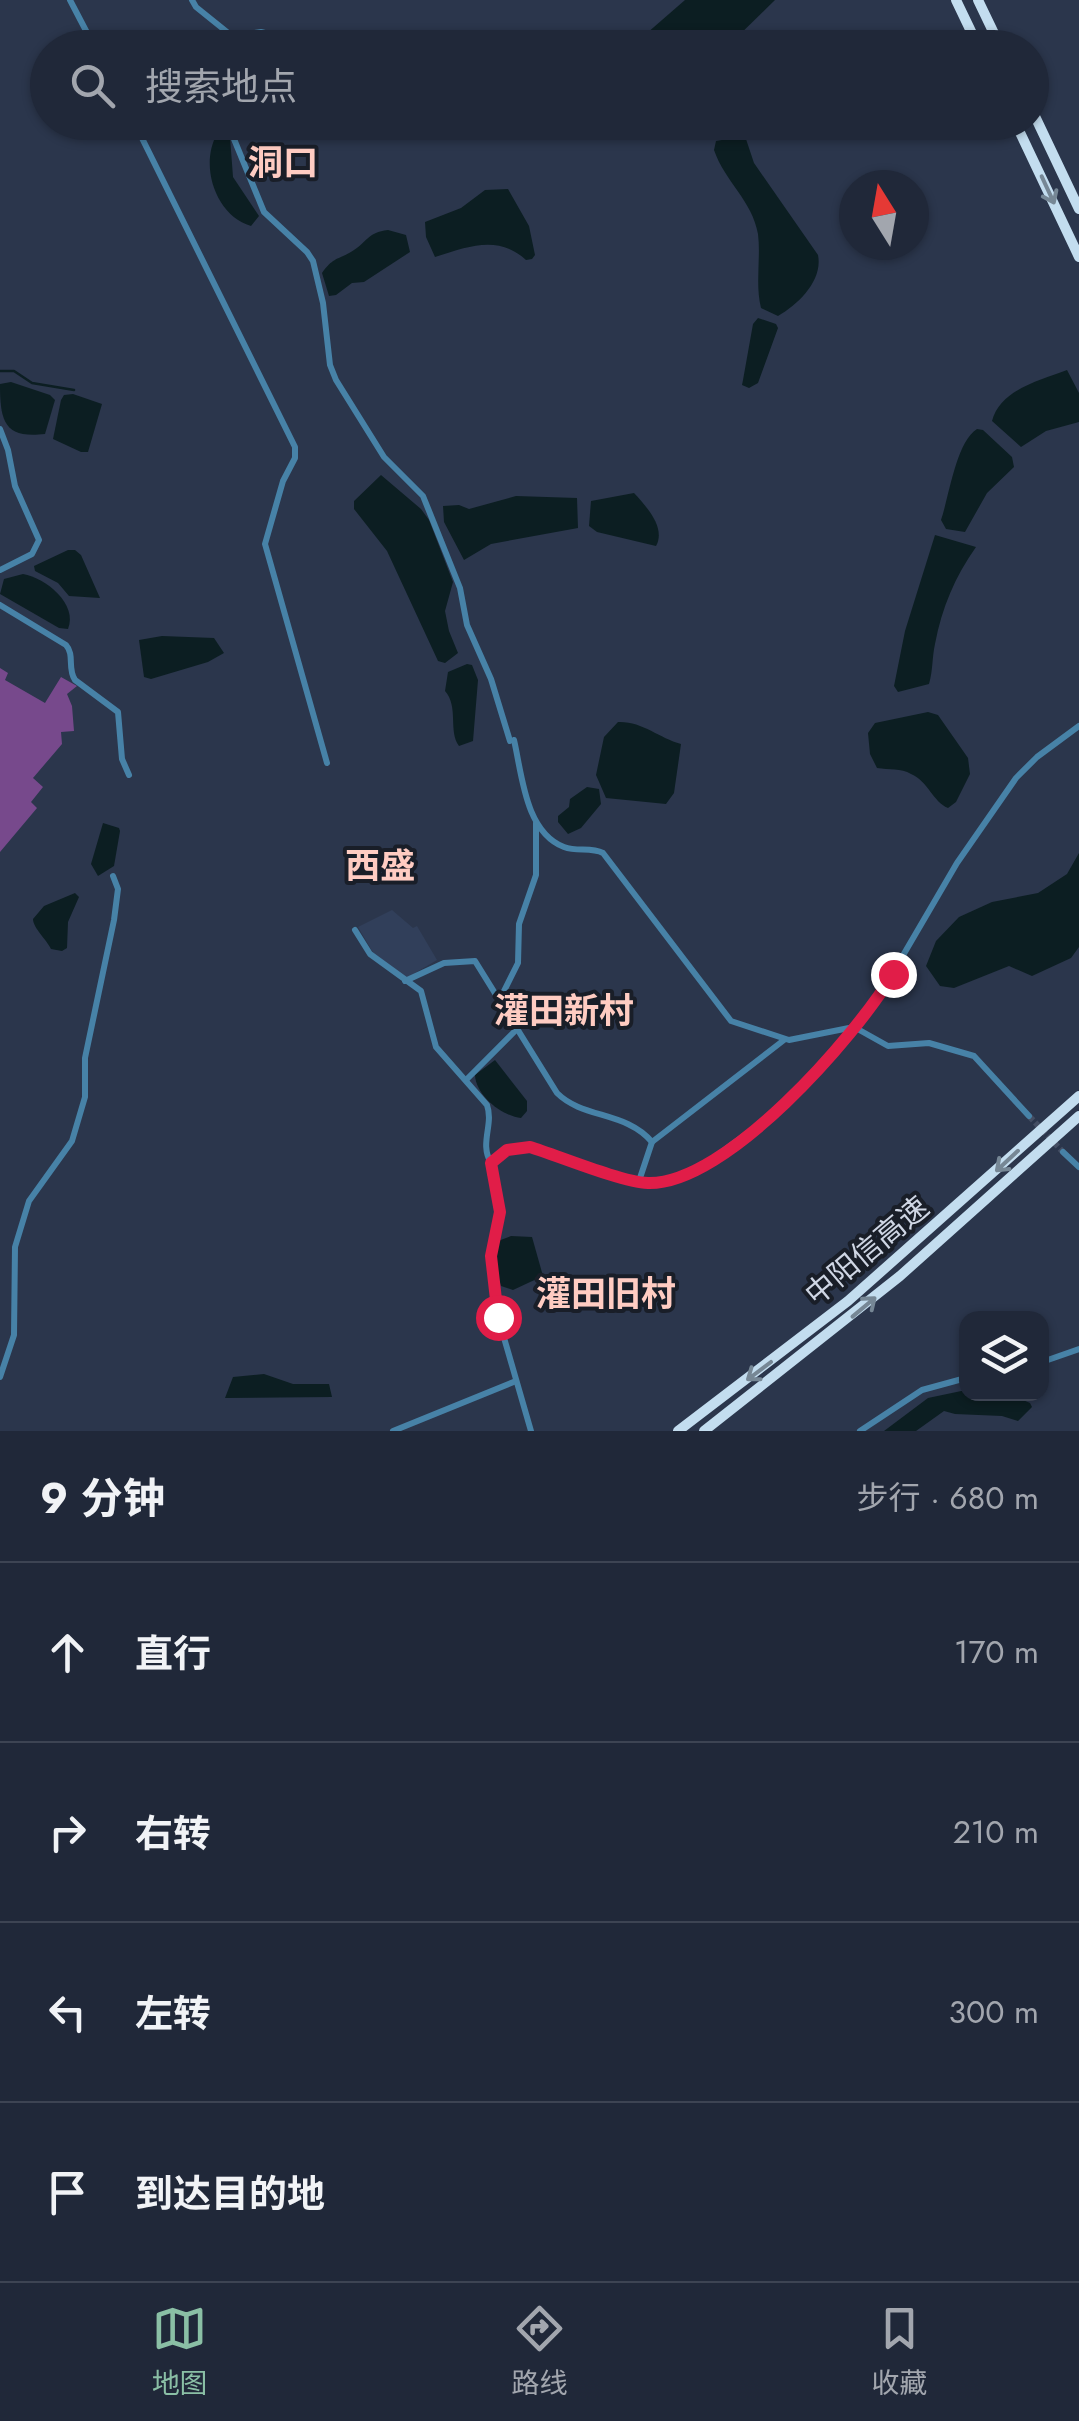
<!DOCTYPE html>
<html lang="zh">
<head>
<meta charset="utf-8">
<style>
  body { margin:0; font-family:Jost,"Noto Sans SC",sans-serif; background:#2d3444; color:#f1f3f6 }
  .controls { position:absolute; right:30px; bottom:30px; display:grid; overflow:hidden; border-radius:20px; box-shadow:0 2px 8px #0004 }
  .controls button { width:90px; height:90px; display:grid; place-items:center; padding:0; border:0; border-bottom:2px solid #3d4453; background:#202839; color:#f1f3f6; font:50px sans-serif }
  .compass { position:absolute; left:839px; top:170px; width:90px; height:90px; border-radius:50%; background:#202839; box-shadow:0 2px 8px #0004; rotate:349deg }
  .stop { position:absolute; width:30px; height:30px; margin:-22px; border:8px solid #e11d48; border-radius:50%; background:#fff }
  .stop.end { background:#e11d48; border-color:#fff; box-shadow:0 2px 10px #0008 }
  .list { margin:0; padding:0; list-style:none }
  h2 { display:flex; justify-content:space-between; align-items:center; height:130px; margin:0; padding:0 40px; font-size:42px }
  h2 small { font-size:32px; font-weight:400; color:#a2a6ae }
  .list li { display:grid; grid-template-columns:65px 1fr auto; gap:30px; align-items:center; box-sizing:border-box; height:180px; padding:0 40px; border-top:2px solid #3d4453 }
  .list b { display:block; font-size:38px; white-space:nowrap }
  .list em { font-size:32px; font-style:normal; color:#a2a6ae }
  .icon { flex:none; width:55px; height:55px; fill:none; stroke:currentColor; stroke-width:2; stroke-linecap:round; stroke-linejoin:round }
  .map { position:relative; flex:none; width:1079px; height:1431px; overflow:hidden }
  .search { position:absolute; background:#202839; box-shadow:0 2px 8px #0004; left:30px; right:30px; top:30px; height:110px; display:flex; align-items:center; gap:25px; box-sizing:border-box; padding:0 35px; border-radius:55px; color:#a2a6ae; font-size:38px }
  .sheet { height:850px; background:#202839 }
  nav { display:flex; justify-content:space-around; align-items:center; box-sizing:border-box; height:140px; border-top:2px solid #3d4453; background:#202839; font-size:28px; color:#a2a6ae }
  nav a { display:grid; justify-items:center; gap:5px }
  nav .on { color:#8abfa5 }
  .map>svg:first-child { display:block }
</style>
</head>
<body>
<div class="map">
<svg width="1079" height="1431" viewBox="0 0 1079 1431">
  <rect width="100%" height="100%" fill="#2b364c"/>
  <path fill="#313f5a" d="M392 910 413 928 417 926 437 960 405 979 375 956 358 927Z"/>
  <path fill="#77498c" d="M0 668 8 673 5 680 45 703 61 677 77 686 67 694 72 706 74 731 61 732 62 744 33 778 43 787 31 802 37 808 0 852Z"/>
  <g fill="#0c1e22">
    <path d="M685 0H775L727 47H631Z"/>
    <path d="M226 131 230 137 233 177 259 216 251 226C216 216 199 166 217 134Z"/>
    <path d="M745 136 754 163 818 255C823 280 799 304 778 316L761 308C755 284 761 258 758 234 752 200 725 182 714 150L716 141Z"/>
    <path d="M508 189 529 226 535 255 532 259 526 260C498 234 467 247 435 257L426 237 425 222 461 208 485 190Z"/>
    <path d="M388 230 406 235 410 252 364 282 352 283 336 295 329 296 322 273C334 256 339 260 354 250 369 240 367 233 388 230Z"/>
    <path d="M758 318 776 324 778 328 758 383 749 388 742 385 743 380 753 324Z"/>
    <path d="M1067 370 1079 393V422L1046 431 1021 447 992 421C1000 390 1040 380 1067 370Z"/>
    <path d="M11 382 50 395 55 400 45 434C4 439 0 421 0 384Z"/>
    <path d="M73 394 102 404 88 452H81L53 439 61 400 64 395Z"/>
    <path d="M977 429 983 430 1012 457 1014 467 987 493 965 532 946 529 941 520C949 497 956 442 977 429Z"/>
    <path d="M381 475 421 509 429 520 453 582 445 611 449 631 458 653 445 663 438 661 387 551 354 509V501Z"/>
    <path d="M634 493C647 507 666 528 656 546L597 532 589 526 591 501Z"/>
    <path d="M516 496 577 498 578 528 491 544 464 560 444 522 443 506 459 505 469 509Z"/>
    <path d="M935 535 976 547C955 577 942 607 935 644 932 657 933 671 929 684L898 692 894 686 905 631Z"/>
    <path d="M68 550H75L81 555 100 598 69 596 58 583 35 571 34 566Z"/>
    <path d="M23 574C46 578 78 604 68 629L59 628 0 594 4 579Z"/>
    <path d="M162 636 214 638 224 653 208 662 151 679 144 677 139 640Z"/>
    <path d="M467 664 472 665 478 680 473 741 459 746C448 731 459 707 445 691L448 672Z"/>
    <path d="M928 712 938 715 968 758 970 774 956 802 948 808C933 802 928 781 911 774 901 768 889 770 877 768L870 754 868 733 875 723Z"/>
    <path d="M618 722C642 721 659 738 681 744L674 793 666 804 606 798 596 775 604 737Z"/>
    <path d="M587 787 599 789 601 804 581 828 568 834 558 822V816L569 807 570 799Z"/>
    <path d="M103 823 119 828 120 831 114 866 98 876 91 864Z"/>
    <path d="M1079 853V947L1071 958 1032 976 1009 966 954 988 940 986 926 966 936 941 959 917 992 902 1038 893 1067 874Z"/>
    <path d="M75 893 79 897 68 922 67 948 62 951 51 949C47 940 33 928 33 919L44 906Z"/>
    <path d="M495 1060 527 1101V1111L521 1118C502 1116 476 1096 475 1075Z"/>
    <path d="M511 1236 532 1237 543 1276 513 1290 501 1286 495 1266 498 1241Z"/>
    <path d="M264 1374 293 1384H329L332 1397 225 1398 233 1377Z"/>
    <path d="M966 1390V1394H1009L1030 1403 1032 1407 1018 1421 1002 1416 955 1414 944 1411 916 1431H884L928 1398Z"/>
  </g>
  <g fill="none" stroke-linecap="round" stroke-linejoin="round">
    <path stroke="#0c1e22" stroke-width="2.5" d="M0 371H14L32 383 74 390"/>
    <path stroke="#444e63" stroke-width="6" stroke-dasharray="6 3" stroke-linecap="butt" d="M1029 1116 1063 1152"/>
    <g stroke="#4782a7" stroke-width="6">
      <path d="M70 0 95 48"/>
      <path d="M192 0 196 7 232 36 261 32 300 42"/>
      <path d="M226 48 232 36"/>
      <path d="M134 122 295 447V458L283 481 265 544 327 763"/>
      <path d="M227 122 264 212 307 252 313 261 323 303 330 365 336 380 384 457 423 496 460 588 467 625 491 679 510 741"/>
      <path d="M0 429 8 450 15 486 39 540 32 554 0 570"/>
      <path d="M0 605 66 645C75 655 67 668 75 680L118 712 122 759 129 775"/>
      <path d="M514 740C522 774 525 832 564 847 577 852 591 847 603 853L731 1021 789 1040 854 1027 888 1046 929 1043 974 1056 1029 1116"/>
      <path d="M355 930 370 954 421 991 436 1047 487 1105C494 1125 479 1143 491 1163"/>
      <path d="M405 981 444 963 475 961 557 1093C583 1119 626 1111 652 1142"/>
      <path d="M499 1001 518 963 519 924 536 875V823"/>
      <path d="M466 1080 516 1030"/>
      <path d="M1063 1152 1079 1167"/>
      <path d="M639 1181 652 1142 784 1040"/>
      <path d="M1042 1362 1079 1349"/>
      <path d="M0 1377 14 1335 15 1247 29 1201 72 1141 85 1097V1058L114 920 118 889 113 876"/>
      <path d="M393 1431 516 1381"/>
      <path d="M531 1431 498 1317 491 1256 500 1212 490 1172 493 1160 507 1150 530 1147 635 1181 660 1182 700 1168 779 1110 874 1005 957 863 1016 778 1037 757 1079 726"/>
      <path d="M860 1431 922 1390 966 1378"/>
    </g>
    <g stroke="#c3ddef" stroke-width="10">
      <path d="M956 0 979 48"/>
      <path d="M978 0 1001 48"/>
      <path d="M1032 110 1079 209"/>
      <path d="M1015 122 1079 257"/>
      <path d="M678 1431 848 1301 1079 1096"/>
      <path d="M704 1431 900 1276 1079 1116"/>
    </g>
  </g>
  <defs><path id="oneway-shaft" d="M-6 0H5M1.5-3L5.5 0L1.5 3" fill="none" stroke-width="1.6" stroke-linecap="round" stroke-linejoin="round" transform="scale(2.5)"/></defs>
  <g stroke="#768795">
    <use href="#oneway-shaft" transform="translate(1048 190) rotate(65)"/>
    <use href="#oneway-shaft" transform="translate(1007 1161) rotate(137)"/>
    <use href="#oneway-shaft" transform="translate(864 1307) rotate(-40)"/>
    <use href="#oneway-shaft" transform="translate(759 1371) rotate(143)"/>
  </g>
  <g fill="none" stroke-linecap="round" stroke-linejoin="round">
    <path stroke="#e11d48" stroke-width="12" d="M498 1317 491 1256 500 1212 491 1163 507 1150 530 1147C559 1156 621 1182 648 1183 726 1185 855 1037 893 974"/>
  </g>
  <g text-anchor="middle" stroke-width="8" stroke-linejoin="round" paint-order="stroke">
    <g font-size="30" fill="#cfd6e4" stroke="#191e28">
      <text transform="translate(867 1251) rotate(-40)" y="10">中阳信高速</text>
    </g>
    <g font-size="35" font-weight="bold" fill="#ffccc2" stroke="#191e28">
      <text x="283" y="175">洞口</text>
      <text x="380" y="878">西盛</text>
      <text x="564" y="1023">灌田新村</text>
      <text x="606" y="1306">灌田旧村</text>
    </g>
  </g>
</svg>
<div class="controls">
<button><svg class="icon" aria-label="layers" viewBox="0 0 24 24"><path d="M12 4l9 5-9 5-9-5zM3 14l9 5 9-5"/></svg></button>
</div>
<svg class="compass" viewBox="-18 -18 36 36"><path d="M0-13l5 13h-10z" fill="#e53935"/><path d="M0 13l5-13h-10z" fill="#a2a6ae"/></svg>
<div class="stop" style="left:498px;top:1317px"></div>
<div class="stop end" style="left:893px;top:974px"></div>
<div class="search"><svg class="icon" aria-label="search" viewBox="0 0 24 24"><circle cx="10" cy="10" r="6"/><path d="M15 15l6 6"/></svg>搜索地点</div>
</div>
<section class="sheet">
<h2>9 分钟<small>步行 · 680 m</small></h2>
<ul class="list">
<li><svg class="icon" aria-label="ahead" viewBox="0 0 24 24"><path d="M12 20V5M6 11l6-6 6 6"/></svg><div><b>直行</b></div><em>170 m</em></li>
<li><svg class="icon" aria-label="right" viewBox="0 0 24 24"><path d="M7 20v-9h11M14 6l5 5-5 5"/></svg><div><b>右转</b></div><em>210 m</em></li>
<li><svg class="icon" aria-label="left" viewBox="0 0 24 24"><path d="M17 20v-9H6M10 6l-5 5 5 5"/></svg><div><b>左转</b></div><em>300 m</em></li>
<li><svg class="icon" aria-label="arrive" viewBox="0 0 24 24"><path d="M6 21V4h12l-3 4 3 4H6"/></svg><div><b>到达目的地</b></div></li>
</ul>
</section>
<nav>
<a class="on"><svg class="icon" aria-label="map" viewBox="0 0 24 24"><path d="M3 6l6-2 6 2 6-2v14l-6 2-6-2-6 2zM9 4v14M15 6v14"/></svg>地图</a>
<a><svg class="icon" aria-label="directions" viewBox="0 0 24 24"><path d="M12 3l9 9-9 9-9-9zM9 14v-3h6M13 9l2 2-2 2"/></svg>路线</a>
<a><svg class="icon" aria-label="saved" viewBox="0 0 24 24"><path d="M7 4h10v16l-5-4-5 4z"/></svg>收藏</a>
</nav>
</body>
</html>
